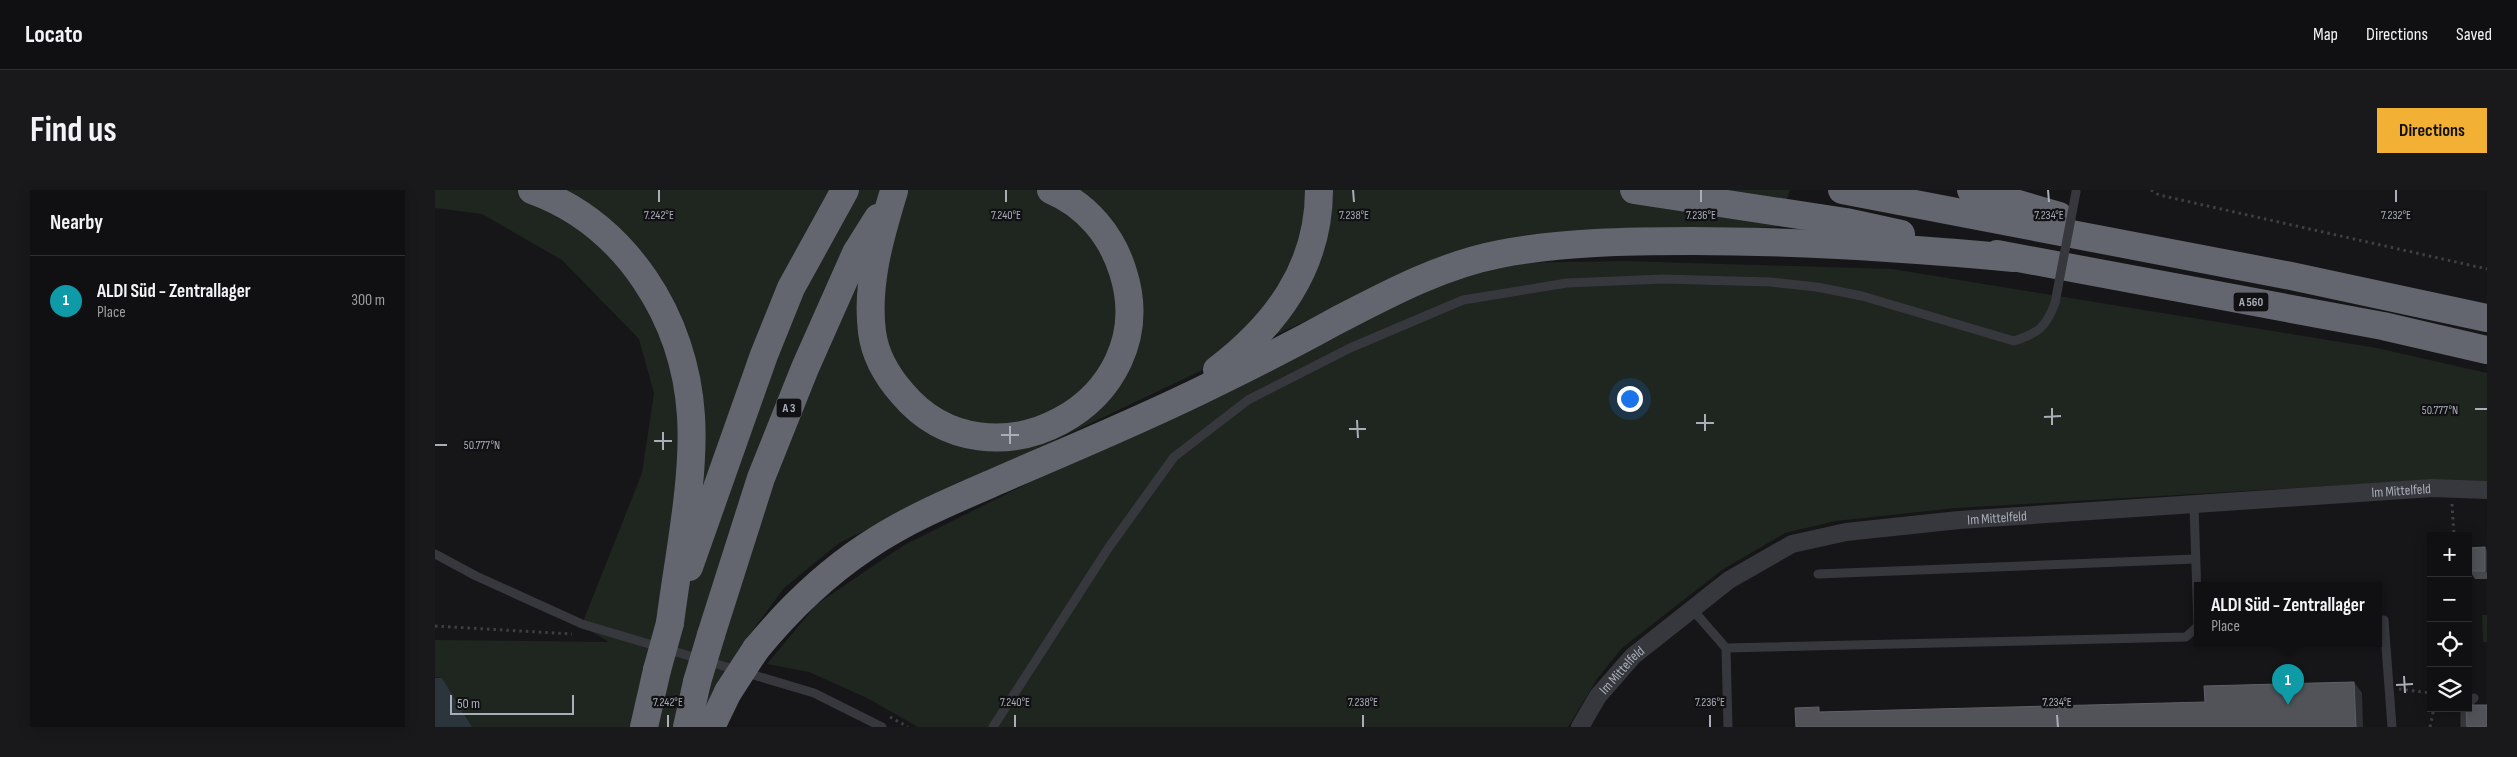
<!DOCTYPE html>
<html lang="en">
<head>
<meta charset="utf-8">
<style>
  body { margin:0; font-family:"Sofia Sans Condensed",sans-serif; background:#19191b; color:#f1f3f6 }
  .controls { position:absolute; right:15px; bottom:15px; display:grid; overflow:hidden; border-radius:0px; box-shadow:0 2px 12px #0003 }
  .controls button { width:45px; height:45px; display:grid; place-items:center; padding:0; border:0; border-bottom:1px solid #303032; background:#101012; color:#f1f3f6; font:25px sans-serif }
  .scale { position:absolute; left:15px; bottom:12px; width:124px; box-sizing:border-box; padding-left:5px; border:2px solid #a8adb8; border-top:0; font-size:14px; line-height:18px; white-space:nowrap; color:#a8adb8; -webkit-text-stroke:4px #111113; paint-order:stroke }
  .you { position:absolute; left:1194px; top:208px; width:18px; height:18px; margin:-12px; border:4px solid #fff; border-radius:50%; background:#1a73e8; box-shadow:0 0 0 8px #1a73e833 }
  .badge { display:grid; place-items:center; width:32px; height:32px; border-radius:50%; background:#f2b134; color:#fff; font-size:16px; font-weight:700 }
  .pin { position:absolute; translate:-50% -41px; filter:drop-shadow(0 1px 2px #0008) }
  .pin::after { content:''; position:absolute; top:26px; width:18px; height:15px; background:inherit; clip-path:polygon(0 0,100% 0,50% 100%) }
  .popup { position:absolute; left:1759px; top:392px; width:188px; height:65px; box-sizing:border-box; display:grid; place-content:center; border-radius:0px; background:#101012; filter:drop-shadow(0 1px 4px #0005); font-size:16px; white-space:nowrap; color:#9c9d9f }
  .popup b { font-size:19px; color:#f1f3f6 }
  .popup::after { content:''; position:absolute; left:50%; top:100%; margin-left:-10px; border:10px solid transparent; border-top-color:#101012 }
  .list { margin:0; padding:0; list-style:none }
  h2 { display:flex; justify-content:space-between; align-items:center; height:65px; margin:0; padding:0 20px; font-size:21px }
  h2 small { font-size:16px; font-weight:400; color:#9c9d9f }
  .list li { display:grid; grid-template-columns:32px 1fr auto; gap:15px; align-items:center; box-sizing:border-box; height:90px; padding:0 20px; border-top:1px solid #303032 }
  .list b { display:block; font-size:19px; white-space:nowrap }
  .list p { margin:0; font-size:16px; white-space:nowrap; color:#9c9d9f }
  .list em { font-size:16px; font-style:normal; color:#9c9d9f }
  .icon { flex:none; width:28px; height:28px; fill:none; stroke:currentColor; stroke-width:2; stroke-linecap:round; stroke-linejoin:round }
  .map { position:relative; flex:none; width:2052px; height:537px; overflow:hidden; border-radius:0px }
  header { display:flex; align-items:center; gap:30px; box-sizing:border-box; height:70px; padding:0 25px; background:#101012; border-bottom:1px solid #303032 }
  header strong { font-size:24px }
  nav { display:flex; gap:28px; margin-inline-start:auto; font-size:18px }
  .intro { display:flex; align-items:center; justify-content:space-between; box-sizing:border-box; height:120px; padding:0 30px }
  h1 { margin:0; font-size:35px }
  .button { padding:12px 22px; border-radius:0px; background:#f2b134; color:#111; font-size:18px; font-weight:700 }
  main { display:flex; gap:30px; padding:0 30px }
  aside { flex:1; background:#101012; border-radius:0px; box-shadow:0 2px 12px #0003 }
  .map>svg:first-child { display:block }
</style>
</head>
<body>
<header>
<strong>Locato</strong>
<nav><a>Map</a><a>Directions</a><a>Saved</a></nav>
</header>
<div class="intro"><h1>Find us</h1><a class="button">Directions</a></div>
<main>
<aside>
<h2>Nearby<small></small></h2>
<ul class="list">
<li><span class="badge" style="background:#0f9aa8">1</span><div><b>ALDI Süd - Zentrallager</b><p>Place</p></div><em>300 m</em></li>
</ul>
</aside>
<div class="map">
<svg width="2052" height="537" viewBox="0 0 2052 537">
  <rect width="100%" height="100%" fill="#161618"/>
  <g fill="#1e261f">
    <path d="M0 0H1355L1342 37 1177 38 1071 51 986 76 404 353 349 398 315 444 290 537H37L7 488 0 487V450L174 452 135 429 147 434 207 283 219 203 204 149 127 70 47 24 0 18Z"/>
    <path d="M1189 71 1457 79 1942 158 2052 183V291L1995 290 1521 318 1401 331 1350 343 1287 380 1187 458 1162 489 1133 537H483L432 508 374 482 332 474 382 414 469 355 778 201 1001 95 1066 73Z"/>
    <path d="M2047 425H2052V452H2048Z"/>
  </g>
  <path fill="#2c353c" d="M0 488H7L37 537H0Z"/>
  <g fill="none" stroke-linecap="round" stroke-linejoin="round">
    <g stroke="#3d3f44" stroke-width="3" stroke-dasharray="2.5 4" stroke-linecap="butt">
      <path d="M1716 0 1724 5 2052 79"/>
      <path d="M2017 314 2019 346"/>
      <path d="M2033 415 2036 416"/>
      <path d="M0 436 137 444"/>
      <path d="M1964 499 1996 503"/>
      <path d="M455 527 473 537"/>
      <path d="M1995 537 1999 518"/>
    </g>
    <g stroke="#37383d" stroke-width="9">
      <path d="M1759 316 1763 436"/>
      <path d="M0 364 41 386 147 434 379 503 447 537"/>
      <path d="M1383 384 1760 369"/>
      <path d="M1257 419 1291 458"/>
      <path d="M1943 431 1949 430 1957 537"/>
      <path d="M2033 513 2039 508"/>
      <path d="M2030 518V537"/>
      <path d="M558 537 674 357 739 267 813 210 915 158 1028 110 1132 93 1228 89 1335 92 1382 97 1427 106 1579 151C1604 143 1611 137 1620 113"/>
      <path d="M1293 537 1291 458 1751 447 1763 436"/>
    </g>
    <path stroke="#37383d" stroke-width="18" id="s1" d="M1145 537 1163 506 1198 466 1294 390 1357 354 1411 342 1524 330 1997 298 2052 300"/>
    <g stroke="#63666e" stroke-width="28">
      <path d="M97 0C191 34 250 128 256 226 260 290 243 369 235 433"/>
      <path d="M1199 0 1411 32 1466 44"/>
      <path d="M1407 0 1856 86 2052 128"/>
      <path d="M1536 0 1624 26"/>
      <path d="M459 1C445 47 431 94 437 142 440 165 452 186 467 203 554 307 730 213 688 82 677 46 652 15 616 0"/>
      <path d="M1562 64 1948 136 2052 160"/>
      <path d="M782 180C841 135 884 78 884 0"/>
      <path d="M254 377 329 165 356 98 410 0"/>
      <path d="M276 445 326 288 370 178 421 63 443 28"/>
      <path d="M321 459C353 420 389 385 431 357 471 330 516 311 560 292 633 260 707 230 779 194 820 174 861 153 901 131 953 104 1007 75 1065 64 1128 52 1193 51 1257 51 1365 51 1471 58 1579 68"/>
      <path d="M209 537 222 480"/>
      <path d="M252 537 262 492"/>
      <path d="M276 537 293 502"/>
    </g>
    <path stroke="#37383d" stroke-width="9" d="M1620 113 1641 2"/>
    <g stroke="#63666e" stroke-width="28">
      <path d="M222 480 235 433"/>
      <path d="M262 492 276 445"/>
      <path d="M293 502 321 459"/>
    </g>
  </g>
  <path fill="#47494d" d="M2052 361V389H2040L2035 381Z"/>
  <g fill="#2f3033">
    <path d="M2050 357 2052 361V383L2050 381Z"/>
    <path d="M1919 492 1927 503 1928 537H1921Z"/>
  </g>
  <g fill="#525359" stroke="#5f6168">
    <path d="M2050 357V381H2035L2034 358Z"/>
    <path d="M1919 492 1921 537H1361L1360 518 1384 517V522L1770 512 1769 496Z"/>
    <path d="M2033 515H2052V537H2032L2031 518H2033Z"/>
  </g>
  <path fill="none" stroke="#a8adb8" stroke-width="2" d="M224 0V12M571 0V12M918 0 919 12M1266 0V12M1613 0 1614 12M1961 0V12M1617 218V235M2040 219H2052M1270 224V241M1609 227 1626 226M922 230 923 248M1261 233H1279M575 236V254M914 239H931M228 242V260M566 245H584M219 251H237M0 255H12M1969 486 1970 503M1961 495 1978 494M233 525V537M580 525V537M928 525V537M1275 525V537M1622 525 1623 537"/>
  <g text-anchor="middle" stroke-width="4.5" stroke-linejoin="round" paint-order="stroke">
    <g fill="#111113" stroke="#7b7e86" stroke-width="1">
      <rect x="1798.5" y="102.5" width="35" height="19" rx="4"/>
      <rect x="341.5" y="208.5" width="25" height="19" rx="4"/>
    </g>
    <g font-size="12" font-weight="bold" fill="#a8adb8">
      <text x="1816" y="116">A 560</text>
      <text x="354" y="222">A 3</text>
    </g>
    <g font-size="14" fill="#a8adb8" stroke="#111113">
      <text dy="5" stroke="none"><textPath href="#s1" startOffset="896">Im Mittelfeld</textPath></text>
      <text dy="5" stroke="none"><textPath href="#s1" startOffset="491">Im Mittelfeld</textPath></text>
      <text dy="5" stroke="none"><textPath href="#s1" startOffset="71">Im Mittelfeld</textPath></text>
    </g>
  </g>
  <g font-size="12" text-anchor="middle" fill="#a8adb8" stroke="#111113" stroke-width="4.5" stroke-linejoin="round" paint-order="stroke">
    <text x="224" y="29">7.242°E</text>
    <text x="571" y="29">7.240°E</text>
    <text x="919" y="29">7.238°E</text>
    <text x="1266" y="29">7.236°E</text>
    <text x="1614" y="29">7.234°E</text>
    <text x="1961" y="29">7.232°E</text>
    <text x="2005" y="224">50.777°N</text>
    <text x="47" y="259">50.777°N</text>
    <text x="233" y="516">7.242°E</text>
    <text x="580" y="516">7.240°E</text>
    <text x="928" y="516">7.238°E</text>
    <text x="1275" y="516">7.236°E</text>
    <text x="1622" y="516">7.234°E</text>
  </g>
</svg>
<div class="controls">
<button>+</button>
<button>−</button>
<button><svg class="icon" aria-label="locate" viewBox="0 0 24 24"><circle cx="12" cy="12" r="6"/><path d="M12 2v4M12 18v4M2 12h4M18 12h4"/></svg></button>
<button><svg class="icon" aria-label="layers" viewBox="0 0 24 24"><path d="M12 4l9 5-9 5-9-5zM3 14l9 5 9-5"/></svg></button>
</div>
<div class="scale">50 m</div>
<div class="you"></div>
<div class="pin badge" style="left:1853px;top:515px;background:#0f9aa8">1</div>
<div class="popup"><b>ALDI Süd - Zentrallager</b>Place</div>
</div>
</main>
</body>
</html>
